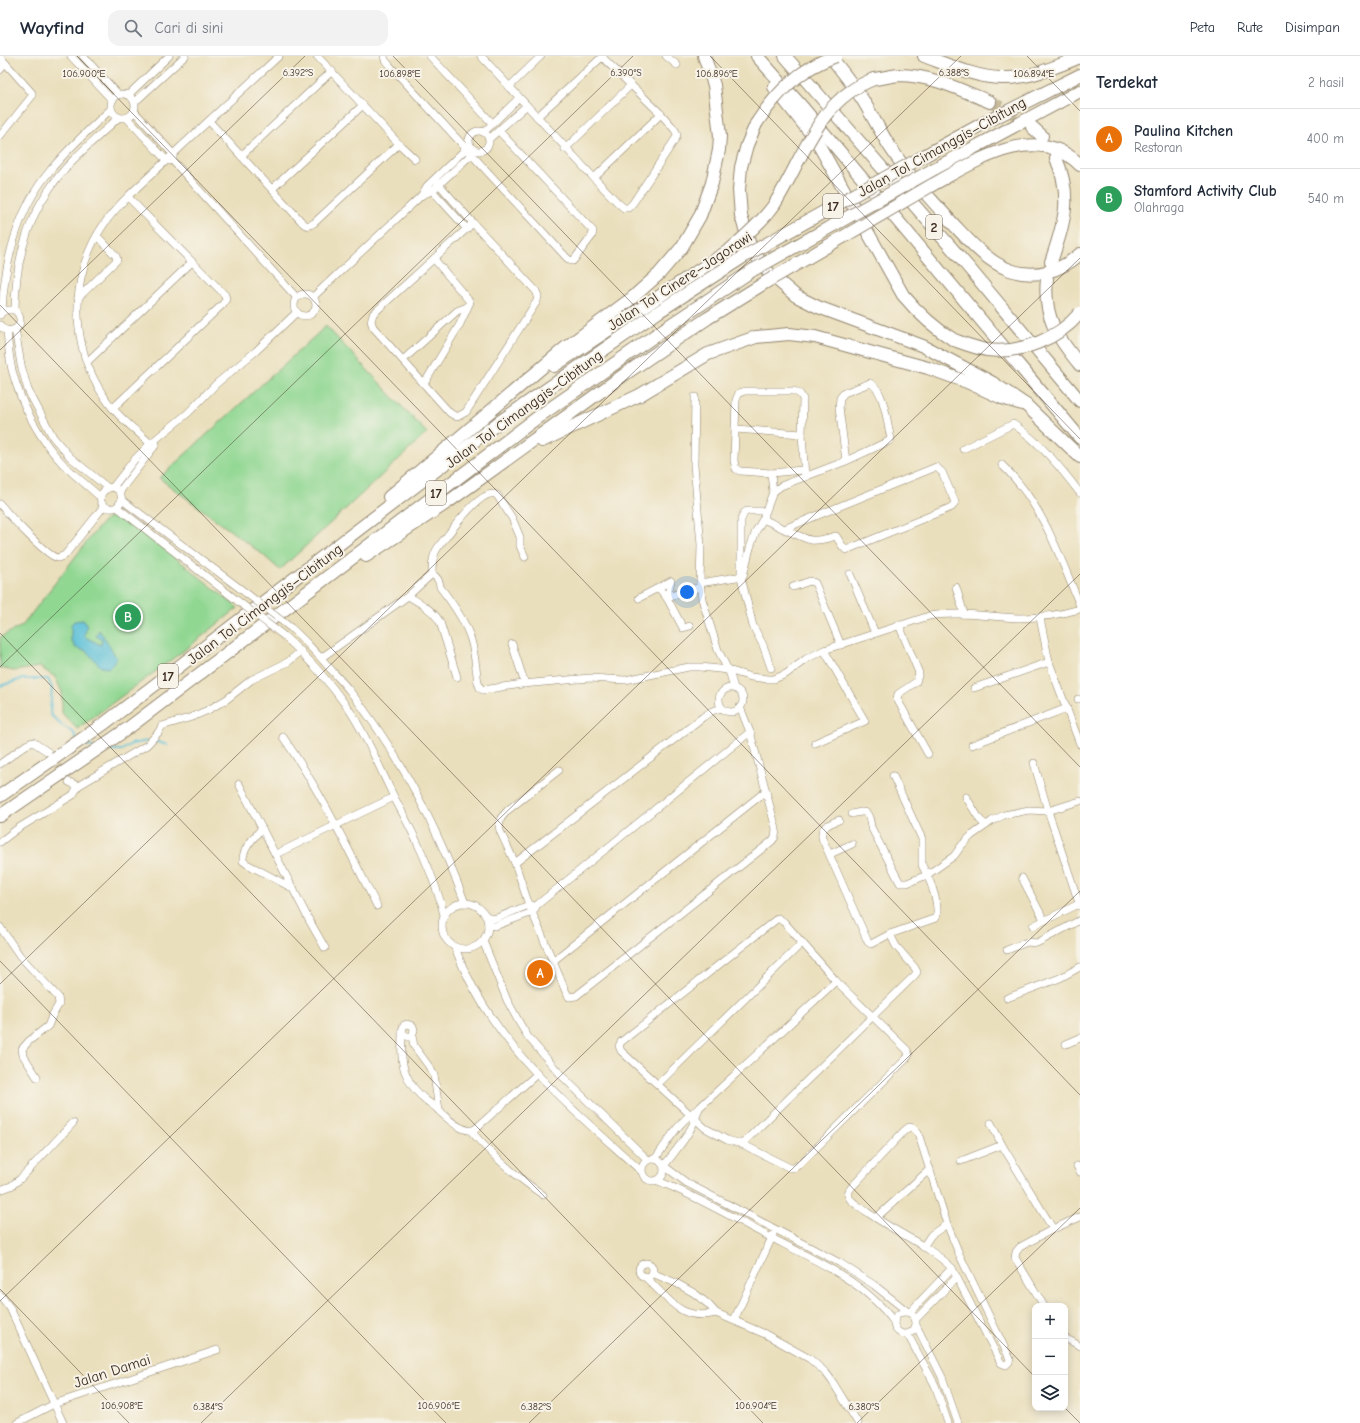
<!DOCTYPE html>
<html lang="id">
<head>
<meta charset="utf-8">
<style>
  body { margin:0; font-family:"Comic Neue",sans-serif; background:#f2f2f3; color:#1f2937 }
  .controls { position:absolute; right:12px; bottom:12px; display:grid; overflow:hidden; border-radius:8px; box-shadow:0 2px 10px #0003 }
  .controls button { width:36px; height:36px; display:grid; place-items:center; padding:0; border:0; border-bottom:1px solid #e0e1e3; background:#fff; color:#1f2937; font:20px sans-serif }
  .you { position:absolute; left:687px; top:536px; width:14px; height:14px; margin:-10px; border:3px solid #fff; border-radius:50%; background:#1a73e8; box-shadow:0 0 0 6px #1a73e833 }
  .badge { display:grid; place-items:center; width:26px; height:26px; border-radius:50%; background:#c8321e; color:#fff; font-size:13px; font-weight:700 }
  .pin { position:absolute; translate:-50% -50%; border:2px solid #fff; box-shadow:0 1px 4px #0006 }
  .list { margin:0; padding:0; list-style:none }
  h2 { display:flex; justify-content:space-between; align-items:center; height:52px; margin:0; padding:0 16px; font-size:17px }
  h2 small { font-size:13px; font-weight:400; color:#747a83 }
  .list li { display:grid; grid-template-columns:26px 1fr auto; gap:12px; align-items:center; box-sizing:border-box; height:60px; padding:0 16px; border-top:1px solid #e0e1e3 }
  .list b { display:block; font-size:15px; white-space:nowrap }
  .list p { margin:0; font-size:13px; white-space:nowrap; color:#747a83 }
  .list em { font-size:13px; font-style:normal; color:#747a83 }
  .icon { flex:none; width:22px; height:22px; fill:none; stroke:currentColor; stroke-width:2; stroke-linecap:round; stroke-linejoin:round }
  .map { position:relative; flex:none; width:1080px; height:1367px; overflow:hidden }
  header { display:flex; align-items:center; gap:24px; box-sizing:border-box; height:56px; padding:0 20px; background:#fff; border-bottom:1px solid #e0e1e3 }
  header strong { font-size:19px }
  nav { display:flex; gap:22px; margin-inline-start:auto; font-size:14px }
  .search { width:280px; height:36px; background:#f2f2f3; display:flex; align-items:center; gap:10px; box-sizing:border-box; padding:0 14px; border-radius:12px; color:#747a83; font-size:15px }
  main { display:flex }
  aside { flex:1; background:#fff }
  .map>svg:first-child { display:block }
</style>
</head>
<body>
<header>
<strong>Wayfind</strong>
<div class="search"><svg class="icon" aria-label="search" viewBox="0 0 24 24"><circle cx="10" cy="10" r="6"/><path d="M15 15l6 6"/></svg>Cari di sini</div>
<nav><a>Peta</a><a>Rute</a><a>Disimpan</a></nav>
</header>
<main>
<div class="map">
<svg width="1080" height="1367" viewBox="0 0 1080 1367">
  <rect width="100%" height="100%" fill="#f7f3e8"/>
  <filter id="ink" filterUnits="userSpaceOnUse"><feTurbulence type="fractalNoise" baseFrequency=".025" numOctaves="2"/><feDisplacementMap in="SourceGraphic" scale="8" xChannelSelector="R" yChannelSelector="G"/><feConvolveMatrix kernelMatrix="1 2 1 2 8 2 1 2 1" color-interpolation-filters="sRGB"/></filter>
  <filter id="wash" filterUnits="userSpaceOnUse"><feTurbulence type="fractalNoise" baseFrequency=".012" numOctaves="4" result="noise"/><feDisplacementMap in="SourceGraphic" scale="16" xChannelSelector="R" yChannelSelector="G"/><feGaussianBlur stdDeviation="0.9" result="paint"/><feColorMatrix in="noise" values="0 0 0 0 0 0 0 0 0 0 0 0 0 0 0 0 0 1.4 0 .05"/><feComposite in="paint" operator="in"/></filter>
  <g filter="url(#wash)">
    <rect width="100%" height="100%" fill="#eadfbc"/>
    <g fill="#90d792" stroke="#668058">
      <path d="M326 270 427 377 280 514 262 498 159 422Z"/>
      <path d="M115 459C159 486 198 520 238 552L182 596 77 673 62 657V636L55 621 40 611 14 615 0 612V581L22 570 92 479 104 465Z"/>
    </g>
    <path fill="#5ac0d8" stroke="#4a757b" d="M83 564C88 570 87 573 84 579L87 582 101 589 102 583 96 580 99 574 109 589 117 603 109 612 101 611 86 595 76 592 71 584V569L74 565Z"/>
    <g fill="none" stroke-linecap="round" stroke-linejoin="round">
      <g stroke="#5ac0d8" stroke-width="2">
        <path d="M0 630 22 623H48L52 632 50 658 60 668 74 677 76 683"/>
        <path d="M154 685 168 689"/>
        <path d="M83 688 93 691"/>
        <path d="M104 694H122L131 688 148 685"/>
      </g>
    </g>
  </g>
  <g filter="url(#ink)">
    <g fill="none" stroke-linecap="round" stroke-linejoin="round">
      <path stroke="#c7bb9c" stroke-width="7" stroke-dasharray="7 3.5" stroke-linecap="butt" d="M52 701 69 726"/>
      <path stroke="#c7bb9c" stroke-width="12" stroke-dasharray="12 6" stroke-linecap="butt" d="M990 46 1017 59 1032 71"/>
      <g stroke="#92846d" stroke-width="8">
        <g id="minor">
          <path d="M71 0 112 44"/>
          <path d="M83 0 119 39"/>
          <path d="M317 0 399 88 415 103"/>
          <path d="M384 0 385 4 390 10 567 202 571 205H573L592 180 593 175 499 75"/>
          <path d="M430 0 492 67"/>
          <path d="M481 0 594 122 618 147 624 152H628L633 147 676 82 677 78 675 74 661 58 602 1"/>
          <path d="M666 0 677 9"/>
          <path d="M0 1 32 37V40L0 80"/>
          <path d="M0 14 5 7"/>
          <path d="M509 31 541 0"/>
          <circle cx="123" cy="50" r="12"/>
          <path d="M128 39 169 0"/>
          <path d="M135 46 185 0"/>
          <path d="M134 55 173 98V105L297 242"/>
          <path d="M537 61 603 0"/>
          <path d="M127 62 166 104 169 105"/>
          <path d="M209 65 301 165C305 170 308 171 314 167L399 88"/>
          <circle cx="479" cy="85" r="10"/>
          <path d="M484 76 519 42"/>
          <path d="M489 83 526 50"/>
          <path d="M469 90 427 130 422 139 432 135 474 96"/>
          <path d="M565 93 631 29"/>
          <path d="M241 100 332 15"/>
          <path d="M594 122 661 58"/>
          <path d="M437 126 473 167"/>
          <path d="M429 131 467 173"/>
          <path d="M272 133 363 49"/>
          <path d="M473 167 536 235 538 240 537 245 466 356 457 361 450 357 373 271 371 265 373 258Z"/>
          <circle cx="305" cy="249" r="11"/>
          <path d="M313 241 422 139"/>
          <path d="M78 242 117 204 116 200 97 180"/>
          <path d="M15 254C15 212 25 167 50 132 68 105 95 84 118 62"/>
          <path d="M0 259 2 256C4 209 17 154 49 116 67 93 90 73 111 53"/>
          <path d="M0 269C8 283 30 269 15 254H6L2 256"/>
          <path d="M15 273 21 309 28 334 53 381 70 401 108 432"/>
          <path d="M7 274C8 287 9 302 12 314 21 348 39 383 63 408 75 420 88 430 100 441"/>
          <path d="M403 304 457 255 467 251"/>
          <path d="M87 306 192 206"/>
          <path d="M424 328 460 268 470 246 434 203"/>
          <path d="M695 341 694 409 701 489 700 527 702 543 718 594 730 618 734 632"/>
          <path d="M113 352 223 248 226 243 225 239 128 141"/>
          <path d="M735 373 802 378"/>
          <path d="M154 391C150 388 147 384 143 381 130 369 115 358 105 342 70 291 68 220 104 168 122 143 146 124 168 103 205 68 242 34 279 0"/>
          <path d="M963 393 1013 368C1040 386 1060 411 1080 437"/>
          <path d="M1002 409C1042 447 1060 500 1080 550"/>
          <path d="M803 414 771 417 740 415 736 413 734 405 736 344 739 337 745 335H794L800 338 803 343 802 378 805 421"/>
          <path d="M771 417 773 436"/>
          <path d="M113 431 120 435 122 444 117 451C99 458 93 434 113 431L134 404 150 388 188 357 216 328 256 295 297 256"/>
          <path d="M120 435 156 388"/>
          <path d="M122 444 246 537"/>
          <path d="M0 448C8 458 47 501 58 502L65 499 104 450"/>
          <path d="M117 451 239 546"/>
          <path d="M765 455H747L744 457 741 464V521L753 570 763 589 771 612"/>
          <path d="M763 463C773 467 802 483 811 484 819 485 828 482 836 480L843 491 846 494 952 451 955 446 942 416 936 411 784 473"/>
          <path d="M432 518C437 521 440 525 440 531 451 545 466 567 471 584 475 598 476 613 478 627L480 632 483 634 522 628 590 622 625 624 689 611H700L728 614 751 621 768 623H774L786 618 806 603 824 594 929 560C958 555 989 561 1019 562 1040 562 1059 559 1080 553"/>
          <path d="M850 518 875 577"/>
          <path d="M700 527 743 520 750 492 756 475 763 463 773 436 781 430 846 405 889 385 891 383C887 368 885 334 870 327L844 337 840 342 839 351 846 405"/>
          <path d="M658 531 667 542 683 572 690 570"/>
          <path d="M793 531 810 525 815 527 841 589"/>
          <path d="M956 531 964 558"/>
          <path d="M408 540C420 547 433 554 440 566L457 621"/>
          <path d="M667 541 700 531"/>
          <path d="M639 542 671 525 667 542"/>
          <path d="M1040 562 1049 606 1080 688"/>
          <path d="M899 569 919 617 916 626 898 638 897 643 928 698"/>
          <path d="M291 572C302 581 311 592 321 602 330 613 340 623 349 634 400 698 437 771 465 847"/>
          <path d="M284 580C309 602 331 628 350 655 368 682 380 713 394 741 414 778 434 818 444 859"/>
          <path d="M512 588 525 628"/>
          <path d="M321 602 408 540 432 518C432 511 432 504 435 497 437 491 443 485 447 480 455 470 483 431 497 439L512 462 520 481V490L525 501"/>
          <path d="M974 632 1049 606"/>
          <circle cx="731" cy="644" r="12"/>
          <path d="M1078 643H1080"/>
          <path d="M283 681C320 734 348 793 377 850"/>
          <path d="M815 687 865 665 824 594"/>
          <path d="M972 689 1067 652"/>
          <path d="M1034 707 1048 755 1080 850"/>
          <path d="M0 708 26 689 33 686 48 696"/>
          <path d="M559 714 508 754 501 762 499 770 500 775 515 807 529 849 566 936 569 941 576 940 772 785 775 781 776 773 750 676 740 651"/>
          <path d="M69 726 78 730"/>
          <path d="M239 728 309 864 325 892"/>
          <path d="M966 741 980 764 986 769"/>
          <path d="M852 758C867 754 869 755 871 771L900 827H907L927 819 922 809V783L893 720"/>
          <path d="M839 764C831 767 820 770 822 782L868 886 871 888 890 878"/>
          <path d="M262 772C255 781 242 792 243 805L247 808 294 833"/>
          <path d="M0 786 17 773 73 739 78 730 147 689 158 677 162 670 192 661 208 654 227 643 251 624 288 606 301 595"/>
          <path d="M276 798 394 741"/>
          <path d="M830 798 852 788"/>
          <path d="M515 807 703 661 712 655 722 652"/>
          <path d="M1022 822 1044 864"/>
          <circle cx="465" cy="870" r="23"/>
          <path d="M485 859 491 863 497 862 529 849H532"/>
          <path d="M778 862 784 866 836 925 907 994 909 999 906 1003 802 1106 794 1112H790L742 1088 727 1084 705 1072 621 995 619 990 621 986Z"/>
          <path d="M488 869 495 870 533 856 537 849 750 676"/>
          <path d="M1033 870 1079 848"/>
          <path d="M0 871 20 900 58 941 59 948 52 960 48 970 29 985 22 993 23 999 37 1021"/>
          <path d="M483 885 507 944 520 968 528 981 561 1019 647 1103"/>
          <path d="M455 892C492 989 566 1047 641 1115"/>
          <path d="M1007 894 1027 886 1037 887 1080 864"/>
          <path d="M553 905 766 735"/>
          <path d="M1007 942 1060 922 1080 911"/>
          <path d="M402 975C402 989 400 1005 406 1018 410 1029 418 1038 427 1045 431 1048 436 1051 439 1055 447 1062 464 1079 475 1073L537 1018"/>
          <path d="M412 980 409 981 403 978 402 975 404 969 407 968 413 970 414 974 412 980 414 990 428 1009 434 1019 439 1054"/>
          <path d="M1066 988 1080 982"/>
          <path d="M658 1028 802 887"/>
          <path d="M699 1052C693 1076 678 1091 664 1110L687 1127 840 1207 874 1229 908 1256"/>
          <path d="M991 1067 1002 1089 1053 1173"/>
          <path d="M909 1071 913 1072 918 1077 947 1168 960 1200 1010 1303 1009 1306 1006 1309 1001 1307 952 1212C930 1190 893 1175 867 1156 862 1152 854 1148 850 1143 847 1139 848 1135 851 1132L904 1075Z"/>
          <path d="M471 1075C492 1100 516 1120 543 1139"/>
          <path d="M742 1088 915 919 917 916 915 912 896 890 890 878 936 862C940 851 932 829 927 819L954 800 962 789 971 780 992 765 1004 759 1029 754 1048 755 1080 745"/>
          <circle cx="653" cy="1114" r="11"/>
          <path d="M655 1103C669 1084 679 1065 699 1052L836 925"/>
          <path d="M961 1105 1002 1089"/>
          <path d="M1077 1110 1080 1116"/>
          <path d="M658 1125C694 1139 728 1159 762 1177 808 1201 863 1223 894 1266"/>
          <path d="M0 1134 11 1130 20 1123 73 1067"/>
          <path d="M876 1162 930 1113"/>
          <path d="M923 1191 931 1179 947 1168"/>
          <circle cx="646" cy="1214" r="7"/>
          <path d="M652 1217 676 1227 694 1237 708 1248 716 1257 765 1278 810 1303 826 1317 832 1325 858 1367"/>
          <path d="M644 1220C668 1241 679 1266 716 1257"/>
          <path d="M0 1239 10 1252 63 1367"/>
          <path d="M1044 1250 1017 1205 1015 1202 1016 1196 1020 1191 1053 1173 1080 1161"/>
          <circle cx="905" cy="1267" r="11"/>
          <path d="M910 1256 952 1212"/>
          <path d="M916 1263 957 1221"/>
          <path d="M734 1264 773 1179"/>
          <path d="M917 1271 942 1321 958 1367"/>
          <path d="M908 1279 935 1329 948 1367"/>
          <path d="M1065 1282 1080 1290"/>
          <path d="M17 1367 54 1348 217 1294"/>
        </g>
      </g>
      <g stroke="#92846d" stroke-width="14">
        <g id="motorway">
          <path d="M757 0 804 53 1080 382"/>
          <path d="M785 0 969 212 1080 345"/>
          <path d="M830 0C842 15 854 30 864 46 873 61 881 77 890 91 909 120 933 146 956 171 971 187 988 206 1010 214 1035 223 1061 215 1080 198"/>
          <path d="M924 0C946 8 977 22 1001 22 1029 23 1055 11 1080 1"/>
          <path d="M874 23C882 22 891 20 899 19 931 19 961 34 990 46"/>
          <path d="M774 31 816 84 903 239C918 257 934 272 954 284"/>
          <path d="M756 68 747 89 741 111 739 134 741 160 749 186 752 194 769 217 796 240 818 251 923 290 993 327 1026 349 1080 401"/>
          <path d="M1032 71 1042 80"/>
          <path d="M924 100 982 68 1080 19"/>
          <path d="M934 113 1080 35"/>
          <path d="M932 129C976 105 1036 65 1080 109"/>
          <path d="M1051 206C1064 167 1073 142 1056 102"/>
          <path d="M1047 223C1043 261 1057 281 1080 309"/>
          <path d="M554 310 731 193"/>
          <path d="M542 385 640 339 708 298 756 281 789 278 815 281 928 312 967 326 1002 342 1026 349"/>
          <path d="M389 441 565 292 632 242 659 218 682 191 700 160 712 127 719 94 720 80 714 29 704 0"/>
          <path d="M366 500 448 446 625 318 708 262 766 226"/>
          <path d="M0 740 105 667 498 367 658 256 743 201"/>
          <path d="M0 760 127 673 538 361 670 269 753 214"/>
        </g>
      </g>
      <use href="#minor" stroke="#fff" stroke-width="7"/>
      <use href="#motorway" stroke="#fff" stroke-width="12"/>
      <g stroke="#92846d" stroke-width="8" stroke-linecap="butt">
        <g id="minor-bridge">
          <path d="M246 537 291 572"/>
          <path d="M239 546 284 580"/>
        </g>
      </g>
      <g stroke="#92846d" stroke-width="14" stroke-linecap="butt">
        <g id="motorway-bridge">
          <path d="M756 68C776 37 800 12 836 0"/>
          <path d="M731 193C746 179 762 166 774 149 804 102 817 44 874 23"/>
          <path d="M743 201 924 100"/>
          <path d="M753 214 934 113"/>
          <path d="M766 226 932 129"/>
          <path d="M954 284C965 288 975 292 987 294 1021 298 1058 283 1080 257"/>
        </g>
      </g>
      <use href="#minor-bridge" stroke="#fff" stroke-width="7"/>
      <use href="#motorway-bridge" stroke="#fff" stroke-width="12"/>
    </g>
  </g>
  <path fill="none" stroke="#3b2a1e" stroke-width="1" stroke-opacity="0.45" d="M77 0 1080 1039M393 0 1080 711M710 0 1080 383M1027 0 1080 55M0 249 1035 1321M0 294 305 0M0 577 763 1367M0 611 633 0M0 905 446 1367M0 928 961 0M0 1233 129 1367M0 1245 1080 202M1065 1352 1080 1367M201 1367 1080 518M529 1367 1080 835M857 1367 1080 1152"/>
  <g text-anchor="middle" stroke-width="4" stroke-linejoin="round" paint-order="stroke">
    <g fill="#f7f3e8" stroke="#73665b" stroke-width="1">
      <rect x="823" y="138" width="20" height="24" rx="3"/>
      <rect x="926" y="159" width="16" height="24" rx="3"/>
      <rect x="426" y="425" width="20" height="24" rx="3"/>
      <rect x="158" y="608" width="20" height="24" rx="3"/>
    </g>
    <g font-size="14" font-weight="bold" fill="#3b2a1e">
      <text x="833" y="155">17</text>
      <text x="934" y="176">2</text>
      <text x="436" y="442">17</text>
      <text x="168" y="625">17</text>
    </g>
    <g font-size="15" fill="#3b2a1e" stroke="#f7f3e8">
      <text transform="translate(942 91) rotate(-29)" y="5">Jalan Tol Cimanggis–Cibitung</text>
      <text transform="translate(680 225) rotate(-33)" y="5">Jalan Tol Cinere–Jagorawi</text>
      <text transform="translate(524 353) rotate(-36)" y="5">Jalan Tol Cimanggis–Cibitung</text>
      <text transform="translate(265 548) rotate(-37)" y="5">Jalan Tol Cimanggis–Cibitung</text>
      <text transform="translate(112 1315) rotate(-18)" y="5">Jalan Damai</text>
    </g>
  </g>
  <g font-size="10" text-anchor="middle" fill="#3b2a1e" stroke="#f7f3e8" stroke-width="4" stroke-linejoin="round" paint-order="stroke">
    <text x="298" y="20">6.392°S</text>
    <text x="626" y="20">6.390°S</text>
    <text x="954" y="20">6.388°S</text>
    <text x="1034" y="21">106.894°E</text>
    <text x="84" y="21">106.900°E</text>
    <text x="400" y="21">106.898°E</text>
    <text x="717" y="21">106.896°E</text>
    <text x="122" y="1353">106.908°E</text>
    <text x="439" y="1353">106.906°E</text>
    <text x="756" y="1353">106.904°E</text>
    <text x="208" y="1354">6.384°S</text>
    <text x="536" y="1354">6.382°S</text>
    <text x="864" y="1354">6.380°S</text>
  </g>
</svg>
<div class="controls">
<button>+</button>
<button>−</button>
<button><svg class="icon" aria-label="layers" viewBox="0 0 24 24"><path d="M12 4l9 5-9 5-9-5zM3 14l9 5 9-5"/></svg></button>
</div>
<div class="you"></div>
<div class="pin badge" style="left:540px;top:917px;background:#e8710a">A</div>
<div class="pin badge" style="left:128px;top:561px;background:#2e9e5b">B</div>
</div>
<aside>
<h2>Terdekat<small>2 hasil</small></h2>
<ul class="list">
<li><span class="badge" style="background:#e8710a">A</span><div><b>Paulina Kitchen</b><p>Restoran</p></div><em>400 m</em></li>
<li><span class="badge" style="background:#2e9e5b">B</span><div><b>Stamford Activity Club</b><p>Olahraga</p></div><em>540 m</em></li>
</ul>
</aside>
</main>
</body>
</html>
